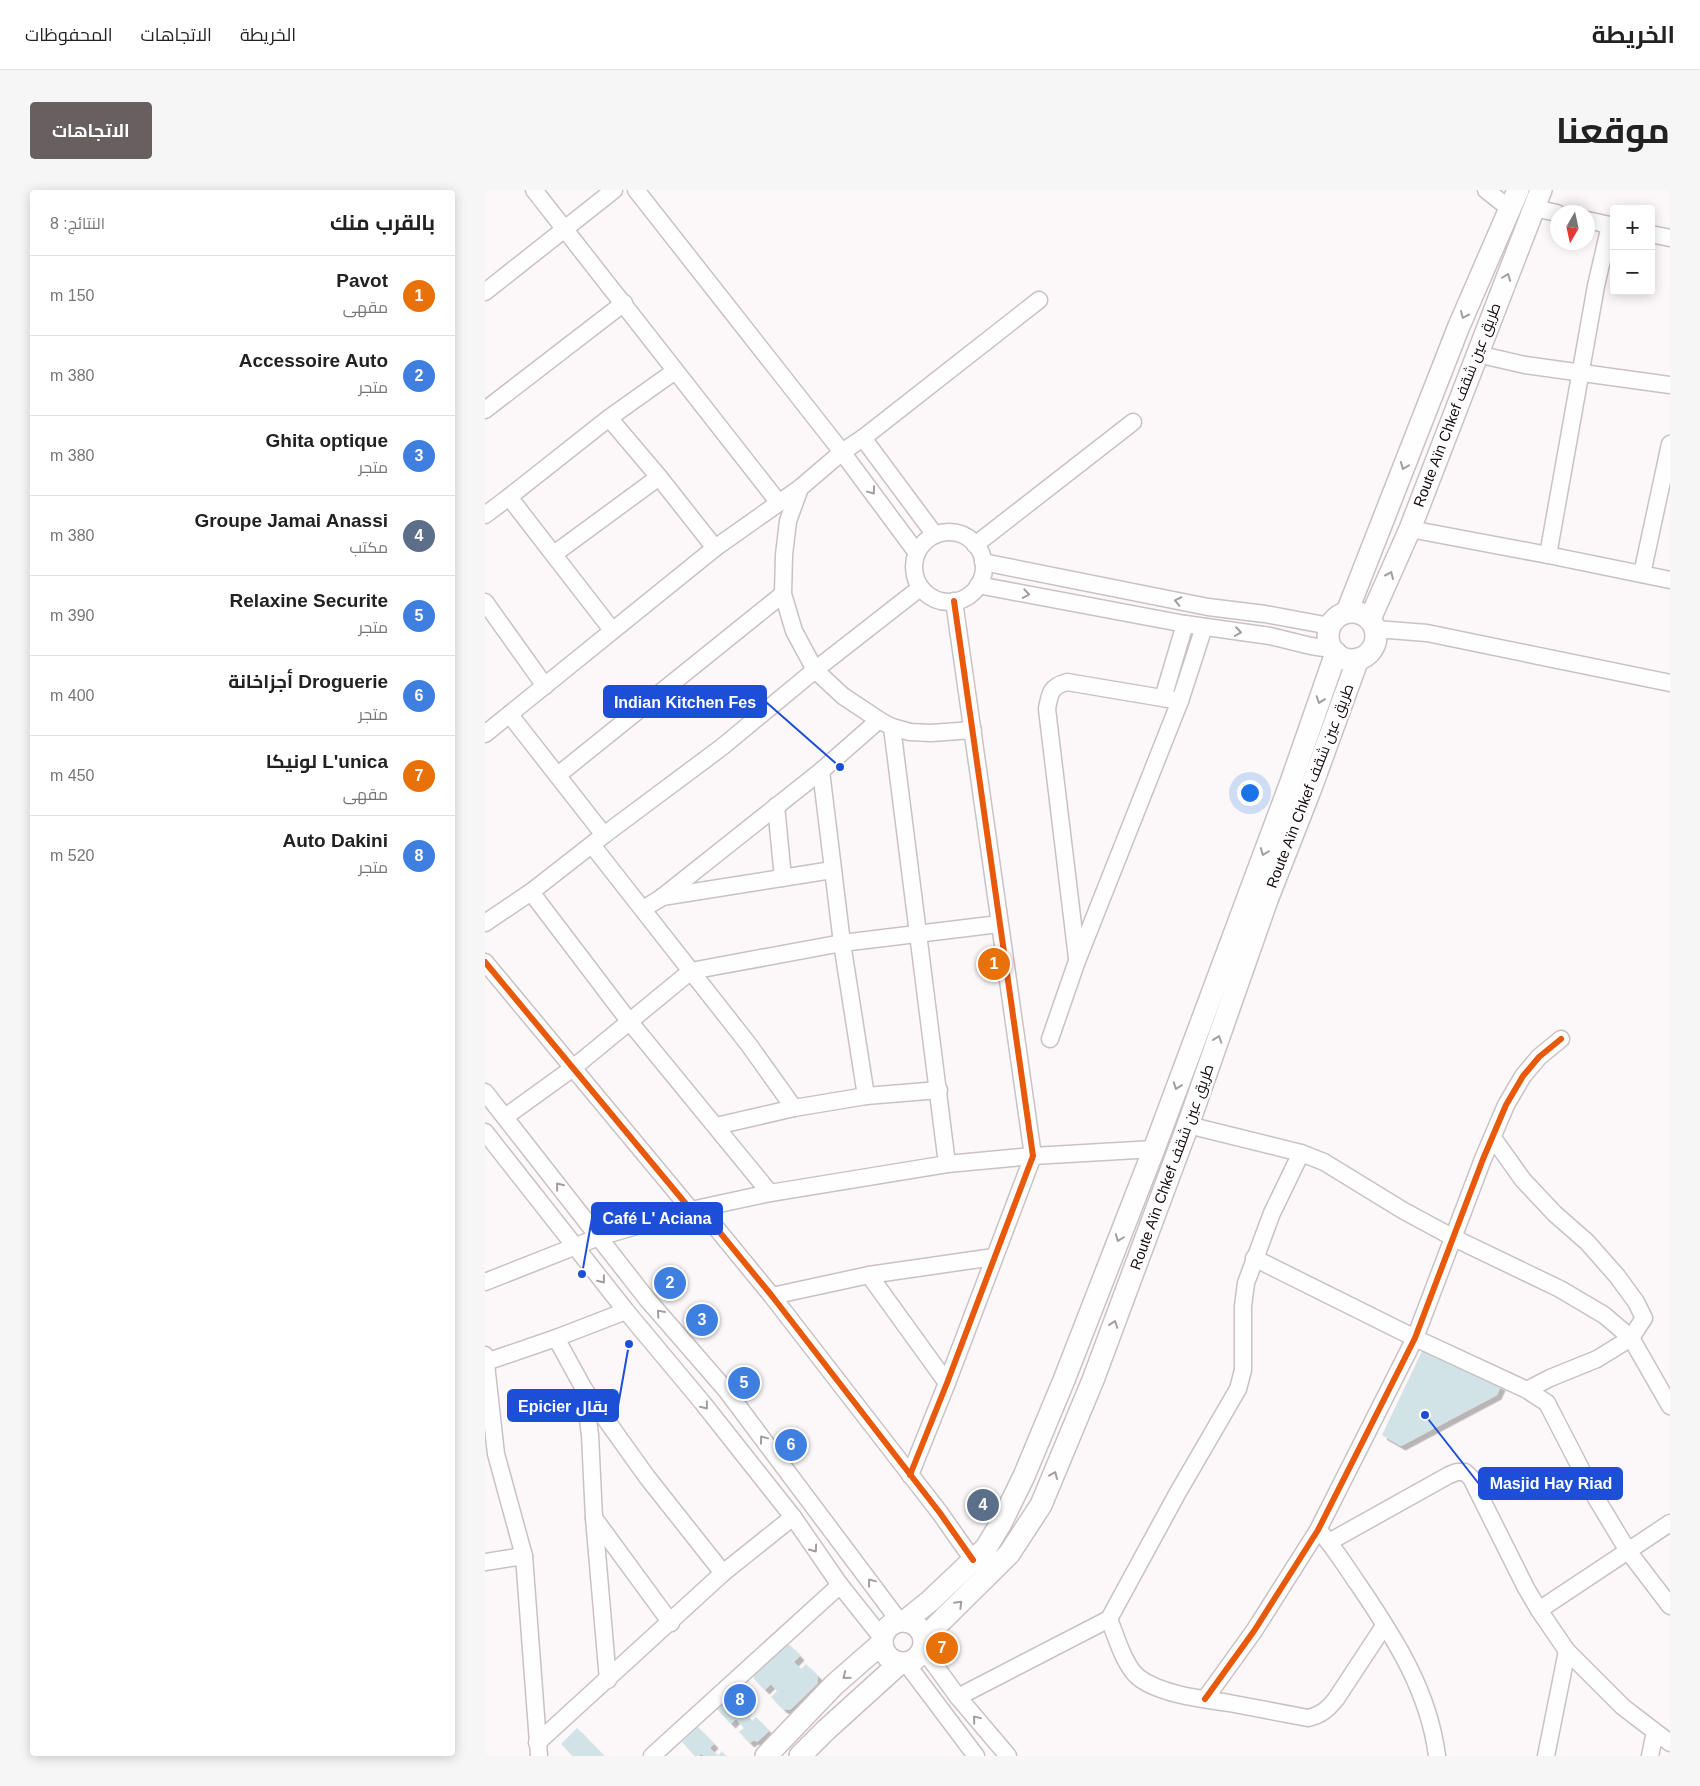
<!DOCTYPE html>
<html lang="ar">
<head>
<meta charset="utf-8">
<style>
  body { margin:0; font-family:Helvetica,Cairo,sans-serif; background:#f6f6f6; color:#222; direction:rtl }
  .controls { position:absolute; right:15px; top:15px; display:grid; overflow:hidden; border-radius:5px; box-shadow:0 2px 12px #0003 }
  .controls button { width:45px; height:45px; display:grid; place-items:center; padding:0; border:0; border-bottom:1px solid #e0e0e0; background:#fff; color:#222; font:25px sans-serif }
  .compass { position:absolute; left:1065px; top:15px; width:45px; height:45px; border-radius:50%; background:#fff; box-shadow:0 2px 12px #0003; rotate:189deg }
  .you { position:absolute; left:764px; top:602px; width:18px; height:18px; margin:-12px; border:4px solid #fff; border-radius:50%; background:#1a73e8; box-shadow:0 0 0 8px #1a73e833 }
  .badge { display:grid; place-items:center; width:32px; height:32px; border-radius:50%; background:#685f61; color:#fff; font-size:16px; font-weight:700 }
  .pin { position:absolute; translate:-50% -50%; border:2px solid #fff; box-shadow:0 1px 5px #0006 }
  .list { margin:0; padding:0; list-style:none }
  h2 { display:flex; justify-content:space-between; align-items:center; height:65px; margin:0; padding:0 20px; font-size:21px }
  h2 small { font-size:16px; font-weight:400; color:#767676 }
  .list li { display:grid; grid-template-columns:32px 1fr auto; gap:15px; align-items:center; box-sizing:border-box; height:80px; padding:0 20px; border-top:1px solid #e0e0e0 }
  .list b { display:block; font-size:19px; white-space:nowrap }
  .list p { margin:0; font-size:16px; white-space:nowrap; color:#767676 }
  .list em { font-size:16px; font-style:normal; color:#767676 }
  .map { position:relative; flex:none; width:1185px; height:1566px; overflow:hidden; direction:ltr; border-radius:5px }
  header { display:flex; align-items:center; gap:30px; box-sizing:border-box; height:70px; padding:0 25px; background:#fff; border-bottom:1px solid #e0e0e0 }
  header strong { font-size:24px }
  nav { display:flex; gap:28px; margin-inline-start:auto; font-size:18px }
  .intro { display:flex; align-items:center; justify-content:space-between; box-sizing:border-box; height:120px; padding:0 30px }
  h1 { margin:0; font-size:35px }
  .button { padding:12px 22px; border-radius:5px; background:#685f61; color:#fff; font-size:18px; font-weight:700 }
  main { display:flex; gap:30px; padding:0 30px }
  aside { flex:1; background:#fff; border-radius:5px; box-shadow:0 2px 12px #0003 }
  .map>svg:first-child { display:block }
</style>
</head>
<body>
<header>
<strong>الخريطة</strong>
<nav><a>الخريطة</a><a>الاتجاهات</a><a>المحفوظات</a></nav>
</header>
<div class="intro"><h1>موقعنا</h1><a class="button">الاتجاهات</a></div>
<main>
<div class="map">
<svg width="1185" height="1566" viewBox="0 0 1185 1566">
  <defs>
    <filter id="shadow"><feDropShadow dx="4.5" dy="4.5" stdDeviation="0" flood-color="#0004"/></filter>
  </defs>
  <rect width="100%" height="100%" fill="#fcf7f8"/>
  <g fill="#d1e3e6" filter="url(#shadow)">
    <path d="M938 1159 1016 1196 1012 1205 916 1256 897 1245Z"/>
    <path d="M296 1455H305L315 1466 309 1472 316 1479 321 1474 333 1486 332 1494 305 1520 298 1519 286 1507 292 1501 286 1494 280 1500 269 1489V1482Z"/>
    <path d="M247 1502 263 1519 259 1523 267 1531 271 1527 284 1541 272 1552 269 1550 265 1553 254 1542 259 1538 251 1529 246 1534 231 1518Z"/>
    <path d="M213 1537 229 1554 225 1558 233 1566 237 1561 241 1566H219L216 1564 214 1566H210L197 1552Z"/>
    <path d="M92 1538 119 1566H88L76 1554Z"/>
  </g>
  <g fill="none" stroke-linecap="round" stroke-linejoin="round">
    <g stroke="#cac1c3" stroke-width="19">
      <g id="minor">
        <path d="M49 0 294 313"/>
        <path d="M151 0 357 262 432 363"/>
        <path d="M1001 0 1025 19"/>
        <path d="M1049 18 1072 23"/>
        <path d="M1102 30 1129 36"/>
        <path d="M1166 44 1185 48"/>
        <path d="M0 102 129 0"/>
        <path d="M992 164 1040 175 1185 195"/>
        <path d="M0 220 139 113"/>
        <path d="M124 228 174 287 230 358"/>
        <path d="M378 248 450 345"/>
        <path d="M315 298 303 331 299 365 298 404 309 441 330 480 358 506 394 530 407 537 425 542 446 543 488 540"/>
        <path d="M24 307 127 440"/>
        <path d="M0 325 24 307 124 228 190 181"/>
        <path d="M925 339 1063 365 1185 390"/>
        <circle cx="464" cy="377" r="35"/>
        <path d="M490 355 648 232"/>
        <path d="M69 364 174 287"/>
        <path d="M1063 365 1111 96 1125 35"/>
        <path d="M498 372 723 417 780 424 845 436"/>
        <path d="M1157 384 1185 254"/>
        <path d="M493 395 700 434 785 446 826 456 846 459"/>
        <path d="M0 412 60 496"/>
        <path d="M891 439 942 443 1185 493"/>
        <path d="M678 508 700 434"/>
        <path d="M25 525 119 645"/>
        <path d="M407 537 462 974"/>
        <path d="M0 544 230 358 315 298 357 262 378 248 554 110"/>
        <path d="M336 581 357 753 381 906"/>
        <path d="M73 585 298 404"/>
        <path d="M291 616 298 688"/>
        <path d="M107 655 264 855 309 918"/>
        <path d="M46 702 144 831 285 1003"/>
        <path d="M177 707 347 680"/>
        <path d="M158 719 176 708 336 581 394 530"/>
        <path d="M0 733 46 702 119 645 237 557 330 480 435 398"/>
        <path d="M592 768 562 519C565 503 565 497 582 492L695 511"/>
        <path d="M0 772 206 1020 220 1028 232 1039 287 1106 455 1323 488 1370"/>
        <path d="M565 849 592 771 695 511 719 437"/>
        <path d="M0 902 162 1109 241 1200 415 1432"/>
        <path d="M20 927 88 878 206 781 357 753 514 734"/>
        <path d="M703 935 816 963 839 972 919 1021 969 1048 1075 1099 1119 1125 1146 1148 1185 1216"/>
        <path d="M231 936 309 918 381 906 454 900"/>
        <path d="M0 942 141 1121 217 1212 308 1327 355 1395 398 1449"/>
        <path d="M1008 948 1038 990 1070 1024 1102 1052 1132 1086 1151 1112 1159 1128 1146 1148 1112 1169 1065 1188 1042 1200"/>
        <path d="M769 1068 930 1148 1042 1200 1062 1213 1111 1308 1143 1361 1185 1416"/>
        <path d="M384 1085 462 1193"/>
        <path d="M0 1092 114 1047 206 1020 285 1003 462 974 548 966 669 959"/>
        <path d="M287 1106 384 1085 509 1067"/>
        <path d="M71 1148 99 1199 162 1287 238 1383"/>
        <path d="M0 1165 11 1264 39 1366 54 1566"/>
        <path d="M1 1172 71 1148 141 1121"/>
        <path d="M99 1199 105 1245 109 1328 123 1490"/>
        <path d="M425 1285 462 1193 548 966 469 411"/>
        <path d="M109 1328 186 1433"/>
        <path d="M837 1344C851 1360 861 1377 873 1394 909 1447 944 1501 952 1566"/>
        <path d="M844 1352 964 1285 972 1282H980L986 1288 1041 1398 1054 1420 1082 1461 1138 1517 1185 1553"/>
        <path d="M0 1372 39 1366"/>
        <path d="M1054 1420 1185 1333"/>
        <path d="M624 1429C631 1446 639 1475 653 1487 674 1504 717 1509 744 1513 770 1518 796 1523 823 1528 836 1525 842 1520 851 1509L899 1436"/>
        <path d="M438 1459 473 1507 523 1566"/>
        <path d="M421 1473 491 1566"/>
        <path d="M473 1507 624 1429 692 1304 753 1199 758 1180V1116L761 1093 787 1023 816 963"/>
        <path d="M720 1509 769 1441 833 1340 930 1148 998 969 1021 915 1038 886 1054 867 1076 849"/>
        <path d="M52 1553 238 1383 308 1327"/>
        <path d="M167 1566 355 1395"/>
        <path d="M1061 1566 1082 1461"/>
        <path d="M1165 1566 1170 1542"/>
      </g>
    </g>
    <g stroke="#cac1c3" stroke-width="24">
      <g id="major">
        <circle cx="867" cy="446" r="24"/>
        <path d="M862 422 974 136 1033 0"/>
        <path d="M885 429 925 339 1056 0"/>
        <path d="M420 1431 445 1411 501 1358 516 1333 539 1286 579 1190 669 959 806 592 851 463"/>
        <circle cx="418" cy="1452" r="21"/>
        <path d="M439 1448 524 1364 556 1315 608 1190 703 935 782 710 826 598 873 469"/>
        <path d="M281 1566 349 1495 397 1453"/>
        <path d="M315 1566 341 1540 415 1473"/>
      </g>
    </g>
    <use href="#minor" stroke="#fffefe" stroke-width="16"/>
    <use href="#major" stroke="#fffefe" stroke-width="21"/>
    <g stroke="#fff" stroke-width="9">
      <g id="cycleway">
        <path d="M0 772 206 1020 220 1028 232 1039 287 1106 455 1323 488 1370"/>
        <path d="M425 1285 462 1193 548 966 469 411"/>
        <path d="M720 1509 769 1441 833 1340 930 1148 998 969 1021 915 1038 886 1054 867 1076 849"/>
      </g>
    </g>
    <use href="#cycleway" stroke="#e8590c" stroke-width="6"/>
  </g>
  <defs><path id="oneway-chevron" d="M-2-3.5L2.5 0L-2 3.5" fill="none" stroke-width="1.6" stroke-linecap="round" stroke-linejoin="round" transform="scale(1.25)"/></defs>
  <g stroke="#a39e9e">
    <use href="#oneway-chevron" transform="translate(1022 87) rotate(-69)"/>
    <use href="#oneway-chevron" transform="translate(979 125) rotate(114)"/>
    <use href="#oneway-chevron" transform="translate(919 276) rotate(112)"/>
    <use href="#oneway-chevron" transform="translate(387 301) rotate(53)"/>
    <use href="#oneway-chevron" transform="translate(905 385) rotate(-66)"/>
    <use href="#oneway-chevron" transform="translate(541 404) rotate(10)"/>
    <use href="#oneway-chevron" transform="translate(693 411) rotate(-168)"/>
    <use href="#oneway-chevron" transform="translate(753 442) rotate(8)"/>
    <use href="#oneway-chevron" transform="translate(835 510) rotate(109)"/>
    <use href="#oneway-chevron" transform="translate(779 662) rotate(111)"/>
    <use href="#oneway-chevron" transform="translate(733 849) rotate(-71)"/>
    <use href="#oneway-chevron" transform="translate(692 896) rotate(110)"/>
    <use href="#oneway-chevron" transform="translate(74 996) rotate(-129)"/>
    <use href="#oneway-chevron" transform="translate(634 1048) rotate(111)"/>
    <use href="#oneway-chevron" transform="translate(117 1090) rotate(52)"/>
    <use href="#oneway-chevron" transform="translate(175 1123) rotate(-131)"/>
    <use href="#oneway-chevron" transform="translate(629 1134) rotate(-70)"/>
    <use href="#oneway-chevron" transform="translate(220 1216) rotate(51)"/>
    <use href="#oneway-chevron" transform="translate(278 1249) rotate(-127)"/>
    <use href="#oneway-chevron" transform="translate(569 1285) rotate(-67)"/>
    <use href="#oneway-chevron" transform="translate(329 1359) rotate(55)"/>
    <use href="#oneway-chevron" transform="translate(386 1392) rotate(-127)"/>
    <use href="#oneway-chevron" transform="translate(474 1414) rotate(-45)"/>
    <use href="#oneway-chevron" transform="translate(361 1486) rotate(141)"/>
    <use href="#oneway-chevron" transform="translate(491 1529) rotate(-130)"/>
  </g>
  <g text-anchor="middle" stroke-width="5" stroke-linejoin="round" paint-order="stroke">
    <g font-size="15" fill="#190d0f" stroke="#fff">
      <text transform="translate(972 215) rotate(-69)" y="5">Route Aïn Chkef طريق عين شقف</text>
      <text transform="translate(825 596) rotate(-69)" y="5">Route Aïn Chkef طريق عين شقف</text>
      <text transform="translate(687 977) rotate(-70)" y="5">Route Aïn Chkef طريق عين شقف</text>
    </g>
  </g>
  <path fill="none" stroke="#1d4ed8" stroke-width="2" d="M355 577L281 512M97 1084L107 1028M144 1154L133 1216M940 1225L994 1294"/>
  <g fill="#1d4ed8" stroke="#fff" stroke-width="2">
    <circle cx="355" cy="577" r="5"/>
    <circle cx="97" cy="1084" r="5"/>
    <circle cx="144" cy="1154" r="5"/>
    <circle cx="940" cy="1225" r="5"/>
  </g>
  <g fill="#1d4ed8" stroke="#1d4ed8" stroke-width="2">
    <rect x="119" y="496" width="162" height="31" rx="5"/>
    <rect x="107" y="1013" width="130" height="31" rx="5"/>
    <rect x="23" y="1200" width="110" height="31" rx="5"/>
    <rect x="994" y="1278" width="143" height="31" rx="5"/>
  </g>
  <g font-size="16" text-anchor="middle" font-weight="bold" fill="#fff">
    <text x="200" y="518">Indian Kitchen Fes</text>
    <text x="172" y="1034">Café L' Aciana</text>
    <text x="78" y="1222">Epicier بقال</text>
    <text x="1066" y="1299">Masjid Hay Riad</text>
  </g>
</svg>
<div class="controls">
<button>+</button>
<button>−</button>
</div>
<svg class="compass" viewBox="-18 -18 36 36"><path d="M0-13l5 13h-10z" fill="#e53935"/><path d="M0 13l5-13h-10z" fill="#767676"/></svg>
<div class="you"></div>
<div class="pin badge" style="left:509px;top:774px;background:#e8710a">1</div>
<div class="pin badge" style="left:185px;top:1093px;background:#3f7fe0">2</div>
<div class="pin badge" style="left:217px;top:1130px;background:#3f7fe0">3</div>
<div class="pin badge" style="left:498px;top:1315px;background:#5c6f8a">4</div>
<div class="pin badge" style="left:259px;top:1193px;background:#3f7fe0">5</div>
<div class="pin badge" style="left:306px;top:1255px;background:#3f7fe0">6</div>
<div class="pin badge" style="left:457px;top:1458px;background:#e8710a">7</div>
<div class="pin badge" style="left:255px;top:1510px;background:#3f7fe0">8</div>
</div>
<aside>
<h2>بالقرب منك<small>النتائج: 8</small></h2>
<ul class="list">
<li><span class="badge" style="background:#e8710a">1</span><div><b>Pavot</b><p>مقهى</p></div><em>150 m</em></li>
<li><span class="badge" style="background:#3f7fe0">2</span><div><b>Accessoire Auto</b><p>متجر</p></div><em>380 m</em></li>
<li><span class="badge" style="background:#3f7fe0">3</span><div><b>Ghita optique</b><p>متجر</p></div><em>380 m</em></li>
<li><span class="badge" style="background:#5c6f8a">4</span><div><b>Groupe Jamai Anassi</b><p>مكتب</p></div><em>380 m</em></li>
<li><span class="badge" style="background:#3f7fe0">5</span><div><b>Relaxine Securite</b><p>متجر</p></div><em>390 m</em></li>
<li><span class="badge" style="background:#3f7fe0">6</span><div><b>Droguerie أجزاخانة</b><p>متجر</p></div><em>400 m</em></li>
<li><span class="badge" style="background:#e8710a">7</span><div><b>L'unica لونيكا</b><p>مقهى</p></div><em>450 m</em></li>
<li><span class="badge" style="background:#3f7fe0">8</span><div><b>Auto Dakini</b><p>متجر</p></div><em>520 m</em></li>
</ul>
</aside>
</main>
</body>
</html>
